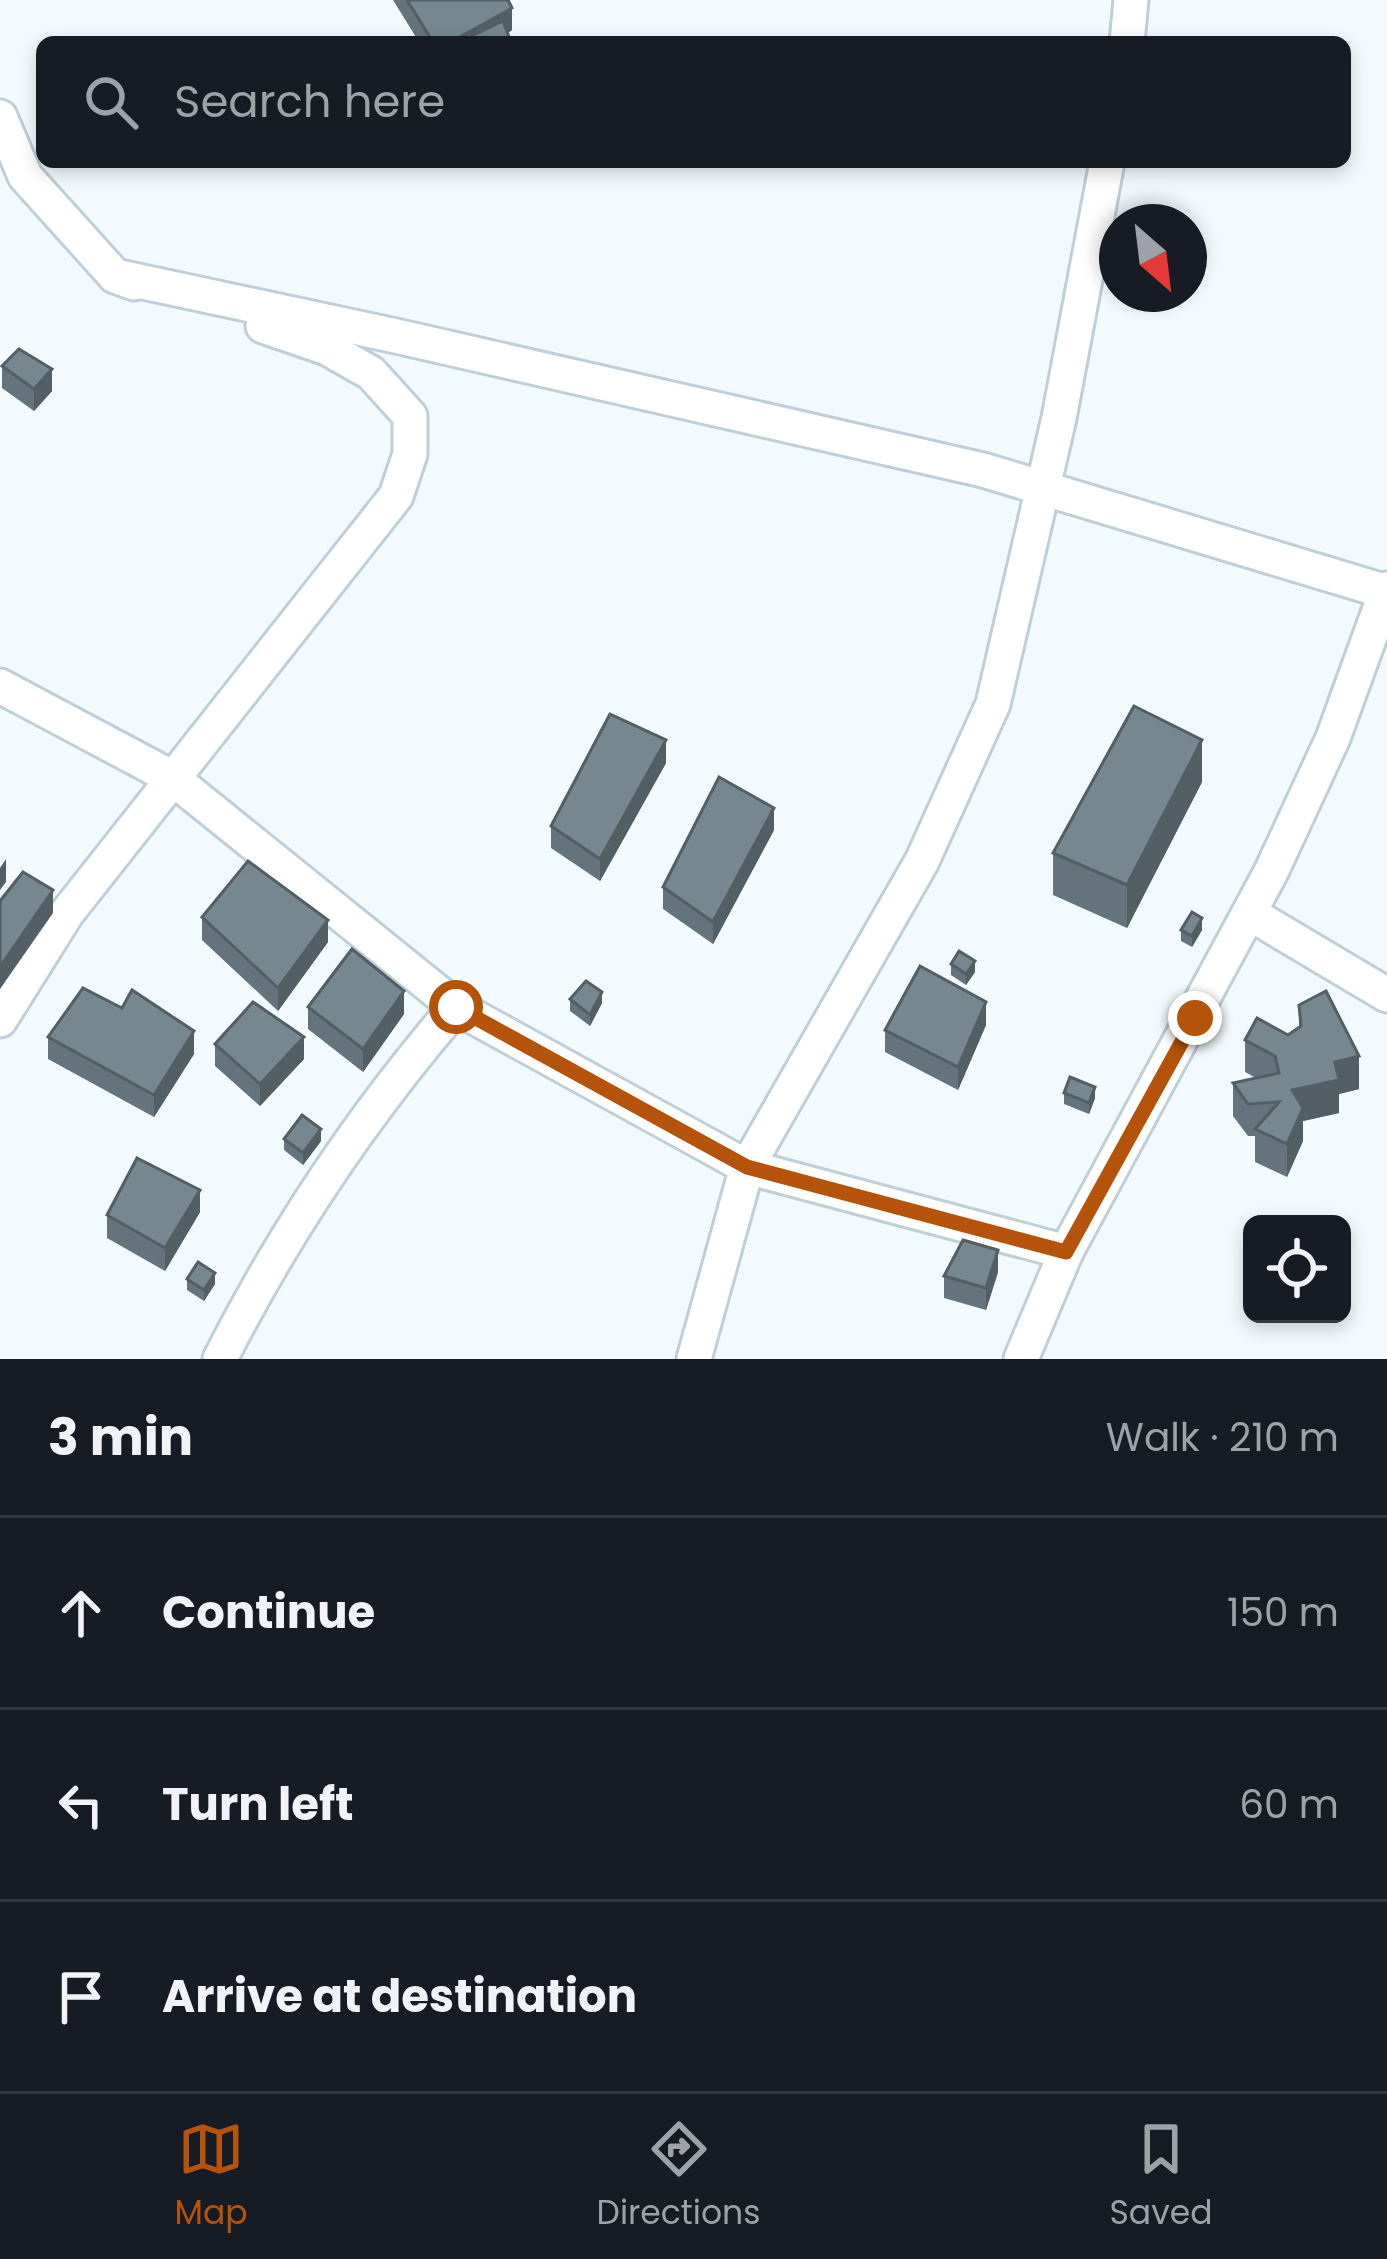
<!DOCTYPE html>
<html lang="en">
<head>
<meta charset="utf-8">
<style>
  body { margin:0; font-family:Poppins,sans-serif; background:#20242c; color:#f1f3f6 }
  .controls { position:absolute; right:36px; bottom:36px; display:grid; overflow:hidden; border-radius:18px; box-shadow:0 6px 18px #0003 }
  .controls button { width:108px; height:108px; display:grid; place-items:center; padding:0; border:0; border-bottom:3px solid #363941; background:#171b24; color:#f1f3f6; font:60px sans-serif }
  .compass { position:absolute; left:1099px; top:204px; width:108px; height:108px; border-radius:50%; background:#171b24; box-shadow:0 6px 18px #0003; rotate:152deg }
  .stop { position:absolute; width:36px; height:36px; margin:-27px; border:9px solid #b45309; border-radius:50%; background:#fff }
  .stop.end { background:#b45309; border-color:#fff; box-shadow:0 3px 12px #0008 }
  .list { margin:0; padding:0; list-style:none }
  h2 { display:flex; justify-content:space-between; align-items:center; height:156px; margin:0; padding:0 48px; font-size:51px }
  h2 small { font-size:39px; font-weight:400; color:#9ea1a6 }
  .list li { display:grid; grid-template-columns:78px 1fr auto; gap:36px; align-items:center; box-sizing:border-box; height:192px; padding:0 48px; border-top:3px solid #363941 }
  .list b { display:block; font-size:45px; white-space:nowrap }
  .list em { font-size:39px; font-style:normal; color:#9ea1a6 }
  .icon { flex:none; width:66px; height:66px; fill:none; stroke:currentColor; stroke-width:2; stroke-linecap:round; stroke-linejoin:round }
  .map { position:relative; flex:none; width:1387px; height:1359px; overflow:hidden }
  .search { position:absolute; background:#171b24; box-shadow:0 6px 18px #0003; left:36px; right:36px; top:36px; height:132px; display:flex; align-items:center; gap:30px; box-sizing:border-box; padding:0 42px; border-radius:18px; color:#9ea1a6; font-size:45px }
  .sheet { height:732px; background:#171b24 }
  nav { display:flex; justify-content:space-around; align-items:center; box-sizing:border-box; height:168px; border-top:3px solid #363941; background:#171b24; font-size:33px; color:#9ea1a6 }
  nav a { display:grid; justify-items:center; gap:6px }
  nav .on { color:#b45309 }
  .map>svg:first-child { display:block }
</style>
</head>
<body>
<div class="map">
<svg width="1387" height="1359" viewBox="0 0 1387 1359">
  <rect width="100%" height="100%" fill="#f3fafe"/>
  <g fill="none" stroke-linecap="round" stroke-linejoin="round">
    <g stroke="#becfd9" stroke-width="39">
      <g id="minor">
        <path d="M1127 42 1131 0"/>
        <path d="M0 117 25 176 115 276 134 283"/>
        <path d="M115 276 396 336 983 470 1387 592"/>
        <path d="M0 686 171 777 456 1007 747 1167 1066 1252"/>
        <path d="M1249 913 1387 995"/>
        <path d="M0 1020 67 913 396 496 410 454V416L371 373 327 348 263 326"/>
        <path d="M220 1359C285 1231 362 1116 456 1007"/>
        <path d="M694 1359 747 1167 922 861 993 704 1059 418 1107 162"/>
        <path d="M1021 1359 1066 1252 1271 872 1333 738 1387 589"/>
      </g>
    </g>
    <use href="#minor" stroke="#fff" stroke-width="33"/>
  </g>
  <g fill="#65747c">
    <path d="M393 0H508L512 30 508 33 511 42H419Z"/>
    <path d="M2 366 52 391 34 411 2 388Z"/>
    <path d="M666 763 600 881 551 848V826Z"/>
    <path d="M1202 782 1127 928 1053 895V853Z"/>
    <path d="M774 830 713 944 663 909V887Z"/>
    <path d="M202 917 328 942 278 1011 202 940Z"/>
    <path d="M1181 930H1202L1192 947 1181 941Z"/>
    <path d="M951 964 975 972 966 985 951 975Z"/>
    <path d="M570 999 602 1003 590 1026 570 1011Z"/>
    <path d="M1299 1005 1359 1089 1339 1094V1113L1303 1121V1141L1287 1177 1255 1162V1136H1248L1233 1116V1083L1256 1078 1245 1072V1040L1288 1035 1299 1028Z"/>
    <path d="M308 1007 404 1014 363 1072 308 1029Z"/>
    <path d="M122 1008 194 1054 154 1117 48 1059V1037Z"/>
    <path d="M986 1025 958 1090 885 1052V1030Z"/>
    <path d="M215 1044 304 1059 260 1106 215 1066Z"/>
    <path d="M1064 1093 1095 1098 1089 1114 1064 1104Z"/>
    <path d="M284 1139 321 1141 303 1165 284 1150Z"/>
    <path d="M200 1212 165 1271 107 1238V1215Z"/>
    <path d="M998 1272 986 1310 944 1298V1276Z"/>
    <path d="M187 1279 215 1284 204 1301 187 1290Z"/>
  </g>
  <g fill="#535e65">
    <path d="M512 8V30L491 42H451Z"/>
    <path d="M52 369V391L34 411V389Z"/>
    <path d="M666 740V763L600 881V859Z"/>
    <path d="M1202 740V782L1127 928V885Z"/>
    <path d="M774 808V830L713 944V922Z"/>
    <path d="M6 859V882L0 890V868Z"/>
    <path d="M53 890V913L0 989V967Z"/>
    <path d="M1202 918V930L1192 947V936Z"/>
    <path d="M328 920V942L278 1011V988Z"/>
    <path d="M975 961V972L966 985V974Z"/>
    <path d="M404 991V1014L363 1072V1049Z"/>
    <path d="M602 992V1003L590 1026V1015Z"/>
    <path d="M986 1002V1025L958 1090V1067Z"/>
    <path d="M194 1031V1054L154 1117V1095Z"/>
    <path d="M304 1037V1059L260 1106V1084Z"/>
    <path d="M1359 1056V1089L1339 1094V1113L1303 1121V1141L1287 1177V1144L1292 1090 1335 1062Z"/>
    <path d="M1095 1087V1098L1089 1114V1103Z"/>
    <path d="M321 1129V1141L303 1165V1153Z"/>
    <path d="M200 1190V1212L165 1271V1248Z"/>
    <path d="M998 1250V1272L986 1310V1288Z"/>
    <path d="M215 1273V1284L204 1301V1290Z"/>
  </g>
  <g fill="#768790" stroke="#535e65" stroke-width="3">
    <path d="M407 0H508L512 8 451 42H433Z"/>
    <path d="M503 21 511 42H459Z"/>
    <path d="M19 349 52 369 34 389 2 366Z"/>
    <path d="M1134 706 1202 740 1127 885 1053 853Z"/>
    <path d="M610 714 666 740 600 859 551 826Z"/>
    <path d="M719 777 774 808 713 922 663 887Z"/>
    <path d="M248 861 328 920 278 988 202 917Z"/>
    <path d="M23 872 53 890 0 967V901Z"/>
    <path d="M1192 912 1202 918 1192 936 1181 930Z"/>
    <path d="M352 949 404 991 363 1049 308 1007Z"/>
    <path d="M959 951 975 961 966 974 951 964Z"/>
    <path d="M920 966 986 1002 958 1067 885 1030Z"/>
    <path d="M586 981 602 992 590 1015 570 999Z"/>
    <path d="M83 988 122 1008 132 990 194 1031 154 1095 48 1037Z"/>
    <path d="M1326 991 1359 1056 1335 1062 1339 1080 1292 1090 1303 1108 1287 1144 1255 1129 1279 1102 1248 1104 1233 1083 1279 1073 1275 1056 1245 1040 1257 1018 1288 1035 1301 1026 1299 1005Z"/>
    <path d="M253 1002 304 1037 260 1084 215 1044Z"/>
    <path d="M1070 1077 1095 1087 1089 1103 1064 1093Z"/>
    <path d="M302 1115 321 1129 303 1153 284 1139Z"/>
    <path d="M137 1158 200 1190 165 1248 107 1215Z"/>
    <path d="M963 1240 998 1250 986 1288 944 1276Z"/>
    <path d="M198 1262 215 1273 204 1290 187 1279Z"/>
  </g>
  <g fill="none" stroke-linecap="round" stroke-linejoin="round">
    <path stroke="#b45309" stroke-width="15" d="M456 1007 747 1167 1066 1252 1195 1018"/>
  </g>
</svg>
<div class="controls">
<button><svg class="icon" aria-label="locate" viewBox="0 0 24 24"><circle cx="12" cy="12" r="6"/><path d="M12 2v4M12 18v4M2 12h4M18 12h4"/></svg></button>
</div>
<svg class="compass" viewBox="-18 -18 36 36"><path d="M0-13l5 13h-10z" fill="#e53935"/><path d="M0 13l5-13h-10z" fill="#9ea1a6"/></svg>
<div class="stop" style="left:456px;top:1007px"></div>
<div class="stop end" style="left:1195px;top:1018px"></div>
<div class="search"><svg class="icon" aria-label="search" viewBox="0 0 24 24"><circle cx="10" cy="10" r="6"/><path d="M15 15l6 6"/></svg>Search here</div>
</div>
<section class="sheet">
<h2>3 min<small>Walk · 210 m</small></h2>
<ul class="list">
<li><svg class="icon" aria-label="ahead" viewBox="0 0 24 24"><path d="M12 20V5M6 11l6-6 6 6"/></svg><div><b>Continue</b></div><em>150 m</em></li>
<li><svg class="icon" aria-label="left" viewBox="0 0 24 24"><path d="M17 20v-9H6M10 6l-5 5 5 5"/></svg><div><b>Turn left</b></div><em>60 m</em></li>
<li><svg class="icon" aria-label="arrive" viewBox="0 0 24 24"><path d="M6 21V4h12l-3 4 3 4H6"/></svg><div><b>Arrive at destination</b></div></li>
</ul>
</section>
<nav>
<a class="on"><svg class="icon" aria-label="map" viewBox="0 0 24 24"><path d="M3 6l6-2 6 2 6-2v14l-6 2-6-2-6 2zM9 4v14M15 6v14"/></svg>Map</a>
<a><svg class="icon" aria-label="directions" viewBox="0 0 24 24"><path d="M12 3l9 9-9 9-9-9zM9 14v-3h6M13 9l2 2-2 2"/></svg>Directions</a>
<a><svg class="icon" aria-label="saved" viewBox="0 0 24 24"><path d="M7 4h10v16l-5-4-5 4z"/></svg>Saved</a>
</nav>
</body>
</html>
